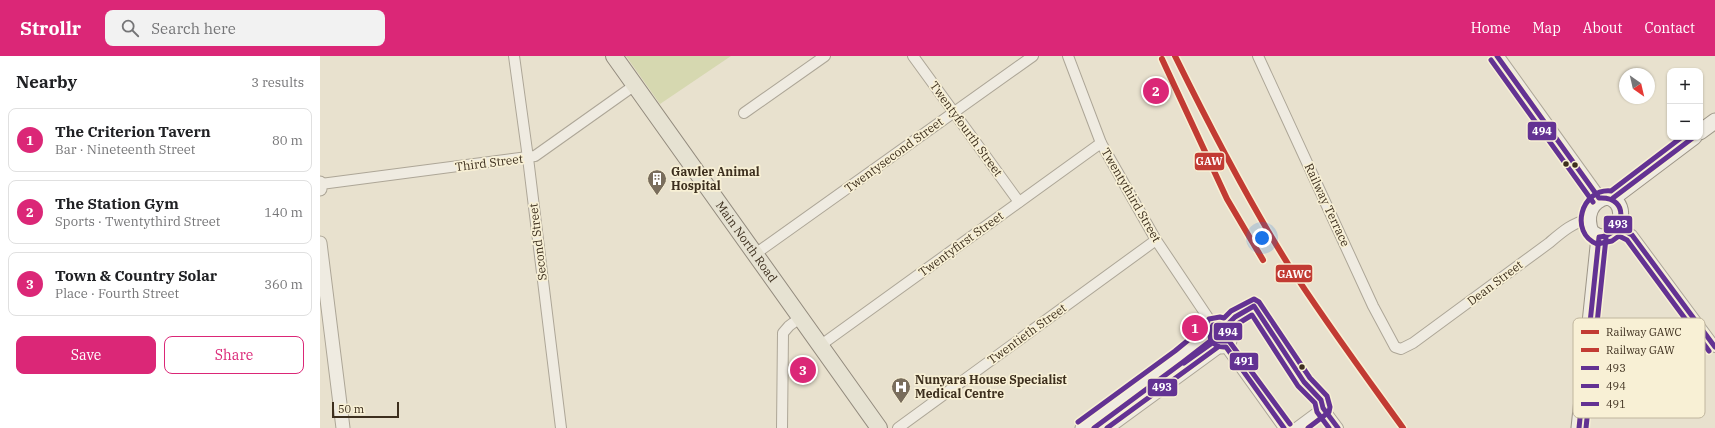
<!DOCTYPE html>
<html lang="en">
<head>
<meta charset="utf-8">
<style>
  body { margin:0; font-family:"IBM Plex Serif",serif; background:#f2f2f2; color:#202124 }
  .controls { position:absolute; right:12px; top:12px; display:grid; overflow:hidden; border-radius:8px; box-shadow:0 1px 3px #0004 }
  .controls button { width:36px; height:36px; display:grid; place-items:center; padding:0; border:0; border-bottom:1px solid #e0e0e0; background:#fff; color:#202124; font:20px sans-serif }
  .compass { position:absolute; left:1299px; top:12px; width:36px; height:36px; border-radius:50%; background:#fff; box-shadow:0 1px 3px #0004; rotate:146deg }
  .scale { position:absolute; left:12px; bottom:10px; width:67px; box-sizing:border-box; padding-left:4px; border:2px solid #3d2f1e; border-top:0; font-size:11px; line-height:14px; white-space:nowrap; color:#3d2f1e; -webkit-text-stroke:3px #f8f0d5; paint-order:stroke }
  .you { position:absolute; left:942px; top:182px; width:14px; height:14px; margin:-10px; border:3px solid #fff; border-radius:50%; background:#1a73e8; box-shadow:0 0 0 6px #1a73e833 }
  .badge { display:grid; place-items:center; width:26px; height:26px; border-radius:50%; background:#db2777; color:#fff; font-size:13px; font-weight:700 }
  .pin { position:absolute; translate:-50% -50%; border:2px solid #fff; box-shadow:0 1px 4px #0006 }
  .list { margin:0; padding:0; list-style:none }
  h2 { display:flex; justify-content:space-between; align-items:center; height:52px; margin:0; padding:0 16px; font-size:17px }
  h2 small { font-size:13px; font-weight:400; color:#757577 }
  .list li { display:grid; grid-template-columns:26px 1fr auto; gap:12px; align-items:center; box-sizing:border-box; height:64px; margin:0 8px 8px; padding:0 8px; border:1px solid #e0e0e0; border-radius:8px }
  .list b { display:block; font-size:15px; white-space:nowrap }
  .list p { margin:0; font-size:13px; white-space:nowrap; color:#757577 }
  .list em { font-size:13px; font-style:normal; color:#757577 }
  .actions { display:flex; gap:8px; padding:12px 16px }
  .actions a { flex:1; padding:9px 0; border:1px solid #db2777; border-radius:8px; text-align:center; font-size:14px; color:#db2777 }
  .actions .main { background:#db2777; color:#fff }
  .icon { flex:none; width:22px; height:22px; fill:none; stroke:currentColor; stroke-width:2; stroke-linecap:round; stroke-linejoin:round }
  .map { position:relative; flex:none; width:1395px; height:372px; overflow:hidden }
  header { display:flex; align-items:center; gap:24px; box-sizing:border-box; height:56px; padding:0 20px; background:#db2777; color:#fff }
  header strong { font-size:19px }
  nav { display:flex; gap:22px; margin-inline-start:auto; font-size:14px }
  .search { width:280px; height:36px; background:#f2f2f2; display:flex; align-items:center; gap:10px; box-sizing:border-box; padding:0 14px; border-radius:8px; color:#757577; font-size:15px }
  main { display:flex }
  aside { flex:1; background:#fff }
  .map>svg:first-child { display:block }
</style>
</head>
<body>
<header>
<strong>Strollr</strong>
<div class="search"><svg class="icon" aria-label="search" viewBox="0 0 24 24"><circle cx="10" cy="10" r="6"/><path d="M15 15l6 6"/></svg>Search here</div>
<nav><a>Home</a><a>Map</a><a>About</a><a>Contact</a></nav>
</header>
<main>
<aside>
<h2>Nearby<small>3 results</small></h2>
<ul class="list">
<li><span class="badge">1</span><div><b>The Criterion Tavern</b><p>Bar · Nineteenth Street</p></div><em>80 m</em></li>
<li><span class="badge">2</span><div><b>The Station Gym</b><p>Sports · Twentythird Street</p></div><em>140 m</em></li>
<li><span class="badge">3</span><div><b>Town &amp; Country Solar</b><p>Place · Fourth Street</p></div><em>360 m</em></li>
</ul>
<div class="actions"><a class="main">Save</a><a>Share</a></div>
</aside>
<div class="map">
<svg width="1395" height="372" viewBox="0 0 1395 372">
  <rect width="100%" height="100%" fill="#e8e1ce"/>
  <path fill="#d6d8b0" d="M306 0H411L340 48Z"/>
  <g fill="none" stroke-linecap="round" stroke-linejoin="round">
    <g stroke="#ada697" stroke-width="12">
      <g id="minor">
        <path d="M194 0 208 102 241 372"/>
        <path d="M593 0 699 146"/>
        <path d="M748 0 781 87 836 184 893 269"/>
        <path d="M938 0 1053 250 1075 291 1081 293 1093 287 1229 187C1242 176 1252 167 1269 163"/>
        <path d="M424 57 505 0"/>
        <path d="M1 128 215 100 315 29"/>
        <path d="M1298 171 1312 179 1395 291"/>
        <path d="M435 198 713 0"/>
        <path d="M900 268C911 272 917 288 905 292 892 295 886 279 892 270Z"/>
        <path d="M501 289 781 87"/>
        <path d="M906 291 964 372"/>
        <path d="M462 372 463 277 469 270 481 261"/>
        <path d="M578 372 836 184"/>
        <path d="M976 372 1003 352 1018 372"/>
      </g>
    </g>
    <g stroke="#ada697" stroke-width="15">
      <g id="tertiary">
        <path d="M1177 0 1279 142"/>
        <path d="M0 127V133"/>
        <path d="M0 187 23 372"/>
        <path d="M762 372 859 301 889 277"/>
        <path d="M787 372 898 291"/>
      </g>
    </g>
    <g stroke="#9d9587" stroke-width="17">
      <g id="secondary">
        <path d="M1380 76 1395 65"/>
        <path d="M1287 141C1305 145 1304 167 1291 178 1288 180 1283 181 1279 181L1271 176C1265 160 1270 145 1287 141Z"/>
        <path d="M1293 142 1374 81"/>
        <path d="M1259 372 1279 181"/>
      </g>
    </g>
    <g stroke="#938b7e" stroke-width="18">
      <g id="primary">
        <path id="s1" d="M294 0 559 372"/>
      </g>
    </g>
    <use href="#minor" stroke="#efebe1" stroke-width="10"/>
    <use href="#tertiary" stroke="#efebe1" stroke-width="13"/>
    <use href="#secondary" stroke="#efebe1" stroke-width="15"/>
    <use href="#primary" stroke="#e6e2d2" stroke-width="16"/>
    <g stroke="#f8f0d5" stroke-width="8">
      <g id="bus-1">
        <path d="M1177 0 1279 142C1312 140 1304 180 1279 181L1259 372"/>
        <path d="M1293 142 1374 81"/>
        <path d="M1298 171 1312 179 1395 291"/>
        <path d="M787 372 898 291"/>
        <path d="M964 372 906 291C892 292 886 281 893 269L900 268 906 270 915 261 934 250 984 326 1001 344 1003 352 1018 372"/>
      </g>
    </g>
    <g stroke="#f8f0d5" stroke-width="8">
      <g id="bus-2">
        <path d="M1171 4 1273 146"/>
        <path d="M1362 81 1291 135C1261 132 1249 177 1277 188L1292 185 1299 180 1307 184 1389 295"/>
        <path d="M774 372 863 306 894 282 898 275 909 276 919 267 932 259 978 330 995 347 997 356 1009 372"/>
        <path d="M1266 372 1286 182"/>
      </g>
    </g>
    <g stroke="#f8f0d5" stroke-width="8">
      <g id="bus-3">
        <path d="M864 307 895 285H909L970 368"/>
        <path d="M758 366 855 295 883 272 889 263 900 261 904 262 911 255 934 243 939 246 990 322 1007 340 1010 351 1009 356 988 372"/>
      </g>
    </g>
    <use href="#bus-1" stroke="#633293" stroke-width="5"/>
    <use href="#bus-2" stroke="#633293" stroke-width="5"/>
    <use href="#bus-3" stroke="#633293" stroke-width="5"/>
    <g stroke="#f8f0d5" stroke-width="9">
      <path id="rail-1" d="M855 0C890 71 926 141 968 208 1004 264 1044 318 1083 372"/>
    </g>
    <g stroke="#f8f0d5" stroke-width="9">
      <path id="rail-2" d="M842 3 907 143 943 204"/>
    </g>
    <use href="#rail-1" stroke="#c23b33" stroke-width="6"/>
    <use href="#rail-2" stroke="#c23b33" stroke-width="6"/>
  </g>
  <defs>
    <g id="building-pin" transform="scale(1)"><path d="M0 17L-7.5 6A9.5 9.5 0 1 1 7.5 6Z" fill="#796d5c" stroke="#f8f0d5"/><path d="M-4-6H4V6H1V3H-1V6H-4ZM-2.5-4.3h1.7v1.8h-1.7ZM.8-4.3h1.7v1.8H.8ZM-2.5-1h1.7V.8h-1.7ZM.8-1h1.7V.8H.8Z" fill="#fff"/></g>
    <g id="hospital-pin" transform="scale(1)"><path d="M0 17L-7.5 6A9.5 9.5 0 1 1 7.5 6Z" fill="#796d5c" stroke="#f8f0d5"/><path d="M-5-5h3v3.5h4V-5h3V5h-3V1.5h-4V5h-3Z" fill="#fff"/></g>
  </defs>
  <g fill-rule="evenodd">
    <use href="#building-pin" x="337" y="123"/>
    <use href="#hospital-pin" x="581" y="331"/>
  </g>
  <g fill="#3d2f1e" stroke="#f8f0d5" stroke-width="1.5">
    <circle cx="1246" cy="108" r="3.5"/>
    <circle cx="1255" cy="109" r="3.5"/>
    <circle cx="982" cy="311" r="3.5"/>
  </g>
  <g text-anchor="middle" stroke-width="3.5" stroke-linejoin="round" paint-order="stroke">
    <g font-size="12" fill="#3d2f1e" stroke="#f8f0d5">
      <text transform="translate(646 73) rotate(54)" y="4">Twentyfourth Street</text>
      <text transform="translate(574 99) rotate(-36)" y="4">Twentysecond Street</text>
      <text transform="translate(169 107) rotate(-7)" y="4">Third Street</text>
      <text transform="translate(811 139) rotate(60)" y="4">Twentythird Street</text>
      <text transform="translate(1007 149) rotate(65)" y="4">Railway Terrace</text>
      <text transform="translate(218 186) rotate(-97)" y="4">Second Street</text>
      <text dy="4" stroke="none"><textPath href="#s1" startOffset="228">Main North Road</textPath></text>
      <text transform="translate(641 188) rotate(-36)" y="4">Twentyfirst Street</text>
      <text transform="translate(1175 227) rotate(-37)" y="4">Dean Street</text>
      <text transform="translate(707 278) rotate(-36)" y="4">Twentieth Street</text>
    </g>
    <g font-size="12" font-weight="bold" fill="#3d2f1e" stroke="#f8f0d5" text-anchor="start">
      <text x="351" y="120">Gawler Animal<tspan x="351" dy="14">Hospital</tspan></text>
      <text x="595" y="328">Nunyara House Specialist<tspan x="595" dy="14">Medical Centre</tspan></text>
    </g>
  </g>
  <rect x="1253" y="262" width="132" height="100" rx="6" fill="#f8f0d5" stroke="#c0b69e" stroke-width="1"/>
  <rect x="1261" y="274" width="18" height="4" fill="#c23b33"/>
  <rect x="1261" y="292" width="18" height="4" fill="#c23b33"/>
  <rect x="1261" y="310" width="18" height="4" fill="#633293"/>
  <rect x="1261" y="328" width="18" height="4" fill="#633293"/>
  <rect x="1261" y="346" width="18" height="4" fill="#633293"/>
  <g font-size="11" fill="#3d2f1e">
    <text x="1286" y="280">Railway GAWC</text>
    <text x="1286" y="298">Railway GAW</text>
    <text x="1286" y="316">493</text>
    <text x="1286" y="334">494</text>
    <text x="1286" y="352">491</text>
  </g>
  <g stroke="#f8f0d5" stroke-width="1.5">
    <rect x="1207" y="65" width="30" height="20" rx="4" fill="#633293"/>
    <rect x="874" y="96" width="31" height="19" rx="4" fill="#c23b33"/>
    <rect x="1283" y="159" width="30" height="19" rx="4" fill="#633293"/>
    <rect x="955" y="208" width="38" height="19" rx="4" fill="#c23b33"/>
    <rect x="893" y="266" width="30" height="19" rx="4" fill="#633293"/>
    <rect x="909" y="296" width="30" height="19" rx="4" fill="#633293"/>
    <rect x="827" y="322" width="31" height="19" rx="4" fill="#633293"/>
  </g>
  <g font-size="11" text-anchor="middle" font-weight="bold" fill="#fff">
    <text x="1222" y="79">494</text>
    <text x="889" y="109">GAW</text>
    <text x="1298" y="172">493</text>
    <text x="974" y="222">GAWC</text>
    <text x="908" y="280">494</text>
    <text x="924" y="309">491</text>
    <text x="842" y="335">493</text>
  </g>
</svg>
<div class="controls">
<button>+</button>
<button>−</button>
</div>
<svg class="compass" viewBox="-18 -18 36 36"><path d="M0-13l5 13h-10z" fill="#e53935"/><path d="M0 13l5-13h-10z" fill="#757577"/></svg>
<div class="scale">50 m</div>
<div class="you"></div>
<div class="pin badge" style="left:875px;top:272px">1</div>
<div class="pin badge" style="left:836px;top:35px">2</div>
<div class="pin badge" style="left:483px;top:314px">3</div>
</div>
</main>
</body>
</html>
